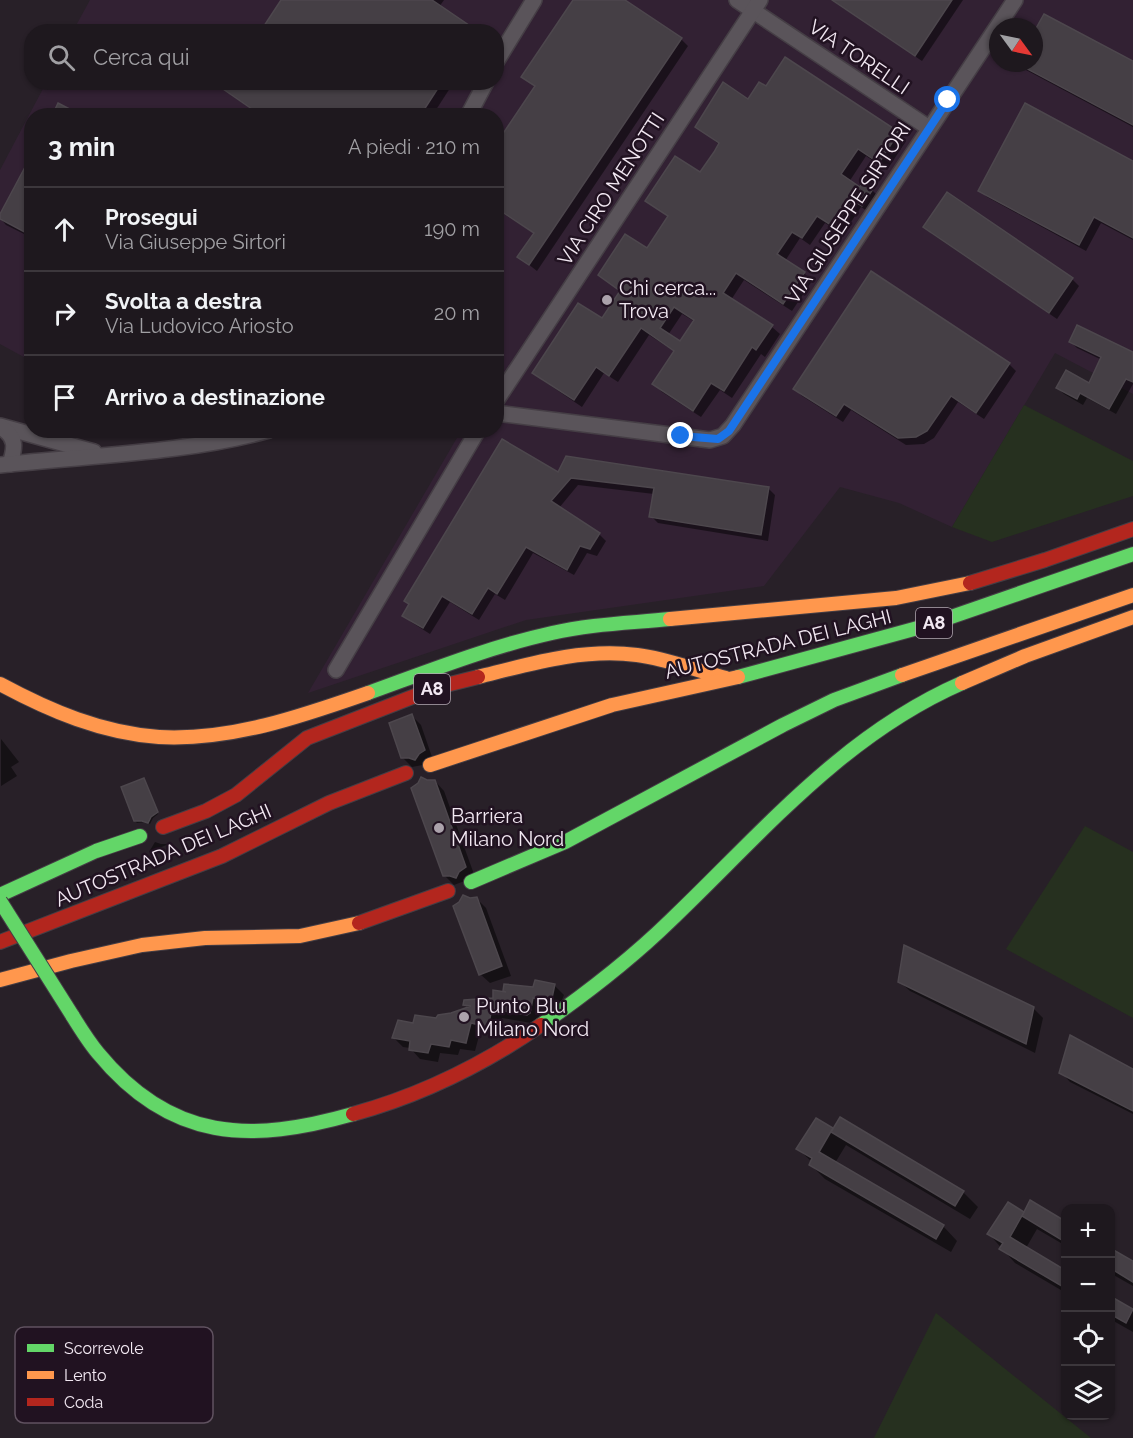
<!DOCTYPE html>
<html lang="it">
<head>
<meta charset="utf-8">
<style>
  body { margin:0; font-family:Raleway,sans-serif; background:#262127; color:#f1f3f6 }
  .controls { position:absolute; right:18px; bottom:18px; display:grid; overflow:hidden; border-radius:12px; box-shadow:0 2px 4px #0004 }
  .controls button { width:54px; height:54px; display:grid; place-items:center; padding:0; border:0; border-bottom:2px solid #3c373c; background:#1e181e; color:#f1f3f6; font:30px sans-serif }
  .compass { position:absolute; left:989px; top:18px; width:54px; height:54px; border-radius:50%; background:#1e181e; box-shadow:0 2px 4px #0004; rotate:123deg }
  .stop { position:absolute; width:18px; height:18px; margin:-14px; border:4px solid #1a73e8; border-radius:50%; background:#fff }
  .stop.end { background:#1a73e8; border-color:#fff; box-shadow:0 2px 6px #0008 }
  .list { margin:0; padding:0; list-style:none }
  h2 { display:flex; justify-content:space-between; align-items:center; height:78px; margin:0; padding:0 24px; font-size:26px }
  h2 small { font-size:20px; font-weight:400; color:#a1a0a4 }
  .list li { display:grid; grid-template-columns:39px 1fr auto; gap:18px; align-items:center; box-sizing:border-box; height:84px; padding:0 24px; border-top:2px solid #3c373c }
  .list b { display:block; font-size:22px; white-space:nowrap }
  .list p { margin:0; font-size:20px; white-space:nowrap; color:#a1a0a4 }
  .list em { font-size:20px; font-style:normal; color:#a1a0a4 }
  .icon { flex:none; width:33px; height:33px; fill:none; stroke:currentColor; stroke-width:2; stroke-linecap:round; stroke-linejoin:round }
  .map { position:relative; flex:none; width:1133px; height:1438px; overflow:hidden }
  .search { position:absolute; background:#1e181e; box-shadow:0 2px 4px #0004; left:24px; top:24px; width:480px; height:66px; display:flex; align-items:center; gap:15px; box-sizing:border-box; padding:0 21px; border-radius:24px; color:#a1a0a4; font-size:22px }
  .panel { position:absolute; background:#1e181e; box-shadow:0 2px 4px #0004; left:24px; top:108px; width:480px; height:330px; border-radius:24px }
  .map>svg:first-child { display:block }
</style>
</head>
<body>
<div class="map">
<svg width="1133" height="1438" viewBox="0 0 1133 1438">
  <rect width="100%" height="100%" fill="#282028"/>
  <path fill="#322133" fill-rule="evenodd" d="M90 0H1133V394L1055 353 952 527 899 503 840 487 764 586 526 620 308 693 461 431 496 430V116H32L31 361 0 344V170L46 83 496 82V32L73 31ZM998 27H1034V63H998Z"/>
  <g fill="#26301f">
    <path d="M1024 405 1133 461V496L992 542 952 527Z"/>
    <path d="M1085 826 1133 852V1018L1006 949Z"/>
    <path d="M936 1313 1091 1438H874Z"/>
  </g>
  <g fill="#0007" fill-rule="evenodd">
    <path d="M283 0H444L439 7Z"/>
    <path d="M575 0H622L681 39 688 46 537 271 519 257 535 234 496 209V147L536 88 523 77Z"/>
    <path d="M831 0H963L922 61Z"/>
    <path d="M1034 35 1133 63V127L1026 70 1019 63H1034Z"/>
    <path d="M785 59 898 134 906 141 887 170 866 156 849 182 860 189 872 190 880 198 870 213 861 207 843 234 825 223 810 245 800 238 785 261 804 273 812 281 792 311 744 280 731 300 772 327 780 334 765 357 761 354 732 398 720 390 701 417 662 392 654 384 675 352 649 335 618 382 604 373 582 407 542 380 534 372 602 320 621 292 600 275 648 250 669 218 647 200 700 174 720 145 697 127 749 101 766 88ZM682 314 695 322 681 343 668 335Z"/>
    <path d="M227 82H454L432 116H261L231 95 224 88Z"/>
    <path d="M32 157V238L6 225 0 218Z"/>
    <path d="M1133 163V240L1101 223 1086 251 987 197 980 190Z"/>
    <path d="M925 227 1072 279 1079 286 1057 319 932 234Z"/>
    <path d="M1071 342 1133 353V384L1116 414 1087 398 1083 405 1064 394 1058 388 1090 385 1102 360 1077 348Z"/>
    <path d="M1009 364 1016 371 984 419 958 402 934 438 924 444 906 445 851 410 843 422 802 396 795 389Z"/>
    <path d="M558 474 768 488 775 495 768 541 658 523 651 516 654 494 578 485 559 508 599 534 606 541 597 556 587 553 574 575 533 553 505 600 495 594 479 620 450 602 430 634 411 622 404 615Z"/>
    <path d="M412 716 421 725 433 760 428 764 412 767 402 757Z"/>
    <path d="M1 739 19 762 11 767 17 776 1 786Z"/>
    <path d="M144 779 158 814 153 818 150 824 145 822 137 823 135 821Z"/>
    <path d="M435 781 444 791 475 877 454 885 444 875Z"/>
    <path d="M155 842 161 844H169L149 852Z"/>
    <path d="M476 898 486 908 511 976 490 983 480 974 470 899Z"/>
    <path d="M900 982 1033 1008 1043 1018 1035 1053 910 991Z"/>
    <path d="M554 985 564 995 558 1010 542 1006 537 1024 502 1018 497 1035 480 1032 475 1051 460 1049 458 1055 440 1053 438 1062 420 1059 410 1048 403 1047 394 1038 414 1024 437 1020 469 1008 465 1004 494 1000 507 993 504 990Z"/>
    <path d="M1133 1070V1114L1070 1082 1061 1072Z"/>
    <path d="M840 1119 963 1192 978 1207 970 1219 846 1145 835 1163 943 1226 957 1241 951 1252 825 1179 810 1164 812 1162 798 1149 832 1129 833 1131Z"/>
    <path d="M1031 1202 1066 1223V1246L1037 1229 1026 1248 1066 1271V1293L1015 1263 988 1233 1023 1213 1024 1214Z"/>
    <path d="M1110 1250 1133 1263V1286L1110 1273Z"/>
    <path d="M1110 1298 1133 1311V1332L1110 1319Z"/>
  </g>
  <g fill="#453f45" stroke="#4d474d" stroke-width="1.5" fill-rule="evenodd">
    <path d="M281 0H432L479 32H260Z"/>
    <path d="M573 0H625L682 38 529 265 517 257 534 233 496 208V144L535 86 521 77Z"/>
    <path d="M832 0H952L915 56Z"/>
    <path d="M1044 14 1133 61V125L1016 63H1034V32Z"/>
    <path d="M785 57 899 132 879 163 858 149 841 174 860 187 863 182 873 189 862 206 852 200 834 227 817 216 802 238 792 232 777 254 805 272 783 304 736 273 723 293 773 325 756 350 752 347 724 391 711 383 693 411 652 384 674 351 641 328 609 376 596 367 574 400 532 373 578 303 602 318 620 291 598 275 625 234 647 248 668 216 645 201 675 156 700 172 714 152 719 143 695 127 723 82 748 99 759 82 766 86ZM674 307 694 320 680 341 660 328Z"/>
    <path d="M213 82H442L420 116H262Z"/>
    <path d="M58 103 83 116H52Z"/>
    <path d="M1025 103 1133 161V238L1094 217 1079 245 978 191Z"/>
    <path d="M32 154V236L0 219V214Z"/>
    <path d="M947 192 1073 278 1049 313 923 227Z"/>
    <path d="M871 271 1010 363 976 413 951 396 927 431 916 437 898 438 844 404 836 416 793 389Z"/>
    <path d="M1077 325 1133 352V382L1126 379 1109 409 1080 393 1077 399 1056 388 1066 370 1089 383 1101 357 1069 342Z"/>
    <path d="M502 439 558 472 566 456 769 487 761 535 649 517 654 488 571 478 551 501 600 533 590 549 580 546 567 570 526 547 497 594 488 588 472 614 442 596 423 628 402 616 409 604 404 601Z"/>
    <path d="M412 714 425 750 419 754 415 760 409 758H401L389 723Z"/>
    <path d="M421 777 427 780H435L466 867 459 872 456 878 450 876H443L411 788 418 783Z"/>
    <path d="M144 778 158 812 151 817 148 823 142 821H134L121 787Z"/>
    <path d="M463 895 470 898 477 897 502 966 479 975 453 906 459 902Z"/>
    <path d="M904 945 1034 1007 1026 1044 898 982Z"/>
    <path d="M535 980 555 984 552 998 547 1001 533 998 530 1013 527 1015 492 1009 488 1027 471 1023 466 1043 451 1040 449 1047 431 1044 428 1053 409 1050 410 1041 392 1038 398 1020 413 1023 415 1015 436 1018 438 1015 451 1013 471 1006 463 1005 464 1000 493 998V990L506 992 503 991 504 984 533 987Z"/>
    <path d="M1070 1035 1133 1069V1111L1059 1073Z"/>
    <path d="M840 1117 964 1191 955 1206 831 1132Z"/>
    <path d="M816 1118 833 1128 819 1152 944 1225 936 1239 809 1165 812 1158 796 1149Z"/>
    <path d="M1030 1200 1065 1221V1242L1022 1216Z"/>
    <path d="M1008 1202 1024 1212 1010 1237 1065 1270V1288L999 1249 1003 1243 987 1234Z"/>
    <path d="M1110 1248 1133 1261V1282L1110 1268Z"/>
    <path d="M1110 1296 1133 1309 1126 1323 1110 1314Z"/>
  </g>
  <g fill="none" stroke-linecap="round" stroke-linejoin="round">
    <g stroke="#453e45" stroke-width="18">
      <g id="street">
        <path d="M737 0 929 128"/>
        <path d="M496 62 534 0"/>
        <path d="M468 116 486 82"/>
        <path d="M496 401 760 0"/>
        <path d="M496 413 710 440 723 436 733 425 1015 0"/>
        <path d="M0 426 94 452"/>
        <path d="M2 428C17 438 15 448 10 464"/>
        <path d="M0 465C89 455 182 454 269 430"/>
        <path d="M336 670 478 430"/>
      </g>
    </g>
    <g stroke="#453e45" stroke-width="16">
      <g id="fast">
        <path d="M738 677 925 626 1133 554"/>
        <path d="M368 693C429 671 489 647 552 633 590 624 631 623 670 619"/>
        <path d="M471 882 565 842 783 725 834 700 902 675"/>
        <path d="M0 895 96 851 140 836"/>
        <path d="M72 1015C80 1028 88 1041 98 1053 171 1142 251 1143 353 1114"/>
        <path d="M541 1025C587 993 631 959 671 920 763 832 843 735 962 683"/>
      </g>
    </g>
    <g stroke="#453e45" stroke-width="16">
      <g id="slow">
        <path d="M670 619 896 598 970 583"/>
        <path d="M902 675 1133 595"/>
        <path d="M478 677C530 664 582 648 637 655 664 658 699 671 726 678"/>
        <path d="M962 683 1025 656 1133 617"/>
        <path d="M0 684C50 711 102 733 159 737 231 741 302 716 368 693"/>
        <path d="M430 765 612 705 738 677"/>
        <path d="M0 980 71 961 142 945 205 938 300 936 359 923"/>
      </g>
    </g>
    <g stroke="#453e45" stroke-width="16">
      <g id="jam">
        <path d="M970 583 1045 560 1133 529"/>
        <path d="M163 827 206 811 236 795 307 738 438 687 478 677"/>
        <path d="M359 923 448 891"/>
        <path d="M0 942 222 856 329 803 406 773"/>
        <path d="M353 1114C419 1096 484 1064 541 1025"/>
      </g>
    </g>
    <use href="#street" stroke="#5a545a" stroke-width="15"/>
    <use href="#fast" stroke="#63d668" stroke-width="14"/>
    <use href="#slow" stroke="#ff974d" stroke-width="14"/>
    <use href="#jam" stroke="#b3261e" stroke-width="14"/>
    <g stroke="#453e45" stroke-width="16" stroke-linecap="butt">
      <path id="fast-bridge" d="M0 901 72 1015"/>
    </g>
    <use href="#fast-bridge" stroke="#63d668" stroke-width="14"/>
  </g>
  <g fill="none" stroke-linecap="round" stroke-linejoin="round">
    <path stroke="#1a73e8" stroke-width="8" d="M681 436 718 439 729 431 948 100"/>
  </g>
  <g fill="#aba2ab" stroke="#211221" stroke-width="2">
    <circle cx="607" cy="300" r="6"/>
    <circle cx="439" cy="828" r="6"/>
    <circle cx="464" cy="1017" r="6"/>
  </g>
  <g text-anchor="middle" stroke-width="5" stroke-linejoin="round" paint-order="stroke">
    <g fill="#211221" stroke="#b3a8b3" stroke-width="1.5">
      <rect x="916" y="608" width="36" height="30" rx="4.5"/>
      <rect x="414" y="674" width="36" height="30" rx="4.5"/>
    </g>
    <g font-size="18" font-weight="bold" fill="#f2e8f2">
      <text x="934" y="629">A8</text>
      <text x="432" y="695">A8</text>
    </g>
    <g font-size="20" fill="#f2e8f2" stroke="#211221">
      <text transform="translate(859 57) rotate(34)" y="7">VIA TORELLI</text>
      <text transform="translate(611 189) rotate(-57)" y="7">VIA CIRO MENOTTI</text>
      <text transform="translate(848 213) rotate(-57)" y="7">VIA GIUSEPPE SIRTORI</text>
      <text transform="translate(778 644) rotate(-14)" y="7">AUTOSTRADA DEI LAGHI</text>
      <text transform="translate(163 855) rotate(-23)" y="7">AUTOSTRADA DEI LAGHI</text>
    </g>
    <g font-size="20" fill="#f2e8f2" stroke="#211221" text-anchor="start">
      <text x="619" y="295">Chi cerca...<tspan x="619" dy="23">Trova</tspan></text>
      <text x="451" y="823">Barriera<tspan x="451" dy="23">Milano Nord</tspan></text>
      <text x="476" y="1013">Punto Blu<tspan x="476" dy="23">Milano Nord</tspan></text>
    </g>
  </g>
  <rect x="15" y="1327" width="198" height="96" rx="9" fill="#211221" stroke="#605260" stroke-width="1.5"/>
  <rect x="27" y="1344" width="27" height="8" fill="#63d668"/>
  <rect x="27" y="1371" width="27" height="8" fill="#ff974d"/>
  <rect x="27" y="1398" width="27" height="8" fill="#b3261e"/>
  <g font-size="16" fill="#f2e8f2">
    <text x="64" y="1354">Scorrevole</text>
    <text x="64" y="1381">Lento</text>
    <text x="64" y="1408">Coda</text>
  </g>
</svg>
<div class="controls">
<button>+</button>
<button>−</button>
<button><svg class="icon" aria-label="locate" viewBox="0 0 24 24"><circle cx="12" cy="12" r="6"/><path d="M12 2v4M12 18v4M2 12h4M18 12h4"/></svg></button>
<button><svg class="icon" aria-label="layers" viewBox="0 0 24 24"><path d="M12 4l9 5-9 5-9-5zM3 14l9 5 9-5"/></svg></button>
</div>
<svg class="compass" viewBox="-18 -18 36 36"><path d="M0-13l5 13h-10z" fill="#e53935"/><path d="M0 13l5-13h-10z" fill="#a1a0a4"/></svg>
<div class="stop" style="left:948px;top:100px"></div>
<div class="stop end" style="left:681px;top:436px"></div>
<div class="search"><svg class="icon" aria-label="search" viewBox="0 0 24 24"><circle cx="10" cy="10" r="6"/><path d="M15 15l6 6"/></svg>Cerca qui</div>
<section class="panel">
<h2>3 min<small>A piedi · 210 m</small></h2>
<ul class="list">
<li><svg class="icon" aria-label="ahead" viewBox="0 0 24 24"><path d="M12 20V5M6 11l6-6 6 6"/></svg><div><b>Prosegui</b><p>Via Giuseppe Sirtori</p></div><em>190 m</em></li>
<li><svg class="icon" aria-label="right" viewBox="0 0 24 24"><path d="M7 20v-9h11M14 6l5 5-5 5"/></svg><div><b>Svolta a destra</b><p>Via Ludovico Ariosto</p></div><em>20 m</em></li>
<li><svg class="icon" aria-label="arrive" viewBox="0 0 24 24"><path d="M6 21V4h12l-3 4 3 4H6"/></svg><div><b>Arrivo a destinazione</b></div></li>
</ul>
</section>
</div>
</body>
</html>
